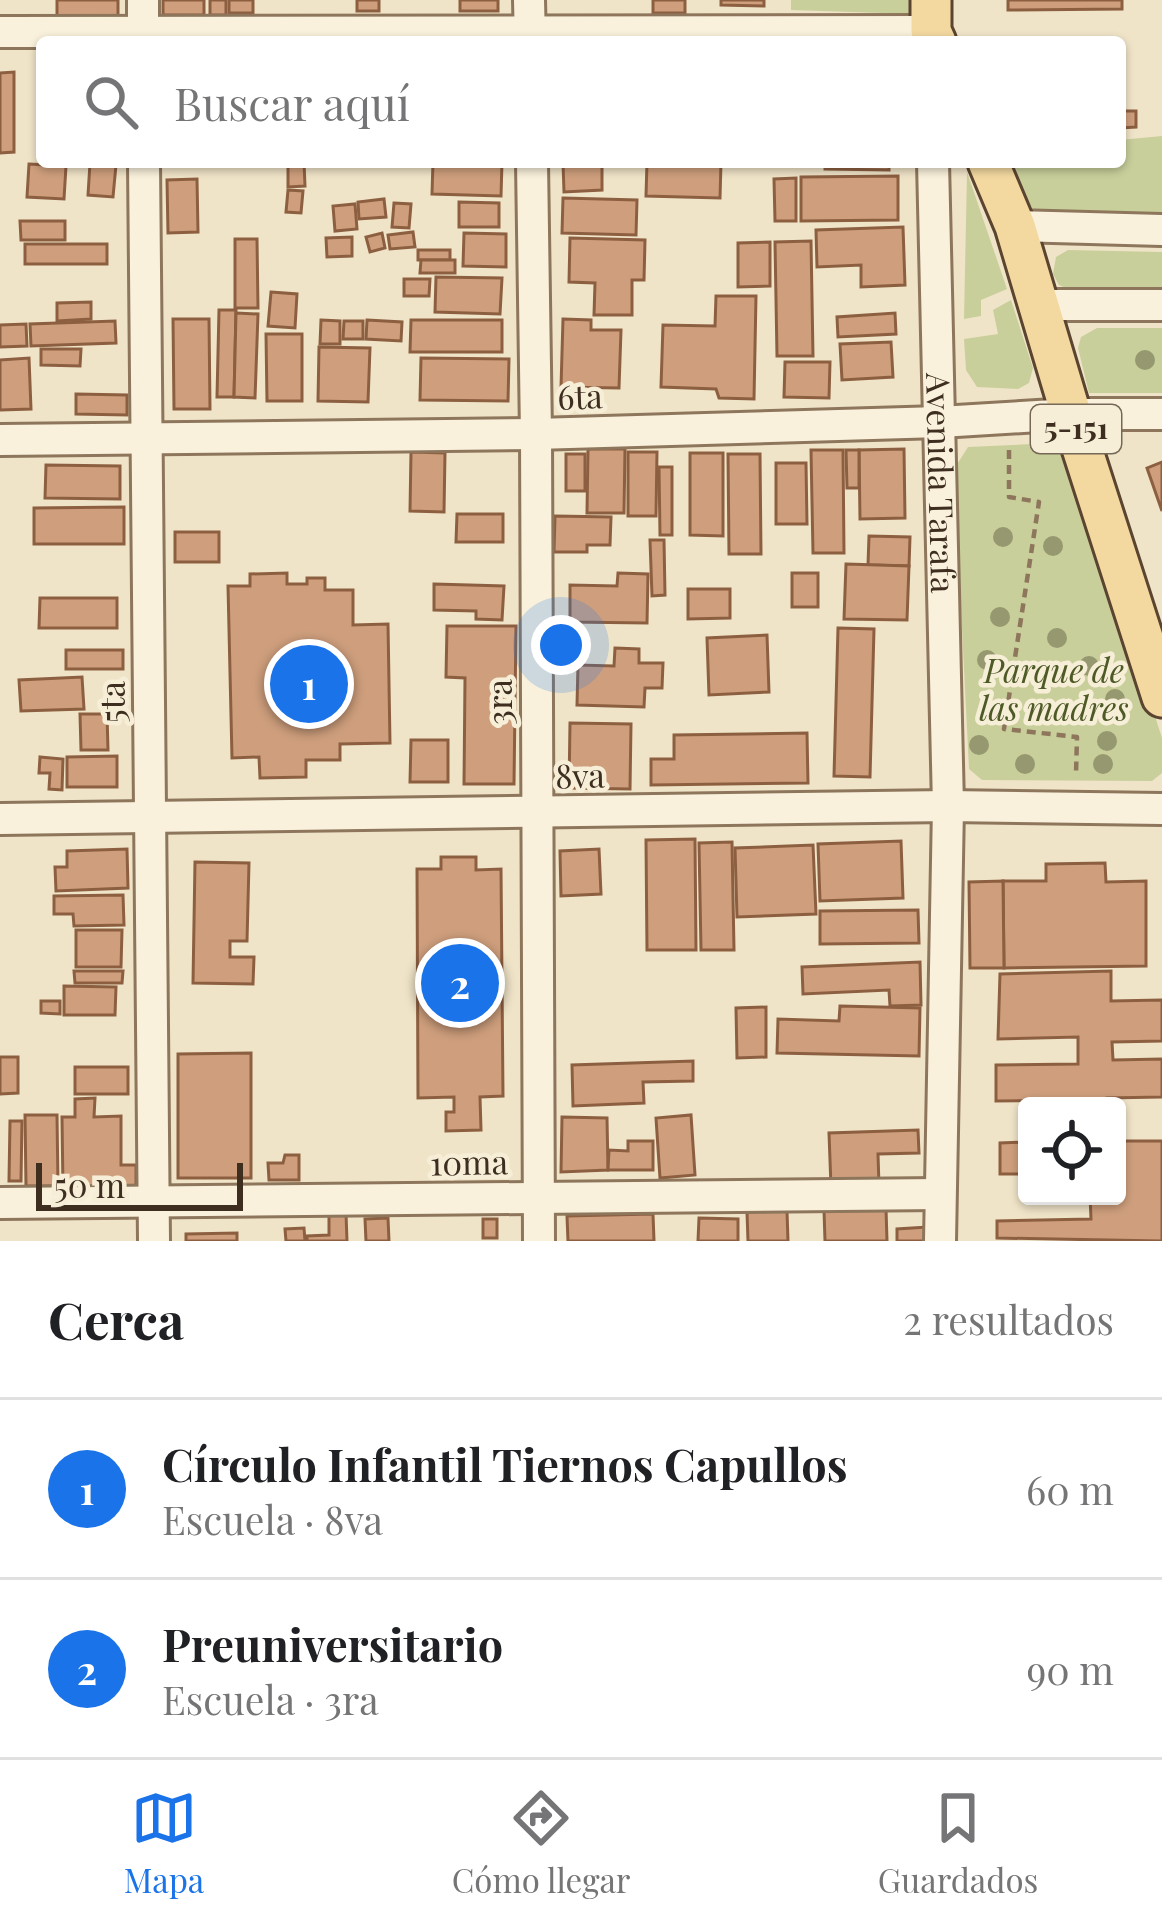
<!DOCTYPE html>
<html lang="es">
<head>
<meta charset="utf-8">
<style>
  body { margin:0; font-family:"Playfair Display",serif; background:#f2f2f2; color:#202124 }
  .controls { position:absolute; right:36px; bottom:36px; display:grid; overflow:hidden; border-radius:12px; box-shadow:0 3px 9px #0004 }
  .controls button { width:108px; height:108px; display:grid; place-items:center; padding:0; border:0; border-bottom:3px solid #e0e0e0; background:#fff; color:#202124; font:60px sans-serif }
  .scale { position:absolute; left:36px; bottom:30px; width:207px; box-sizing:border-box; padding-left:12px; border:6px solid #3d2e20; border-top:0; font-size:33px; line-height:42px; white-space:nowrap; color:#3d2e20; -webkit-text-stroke:9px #f7eed8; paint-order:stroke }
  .you { position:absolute; left:561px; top:645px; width:42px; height:42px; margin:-30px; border:9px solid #fff; border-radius:50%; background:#1a73e8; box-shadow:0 0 0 18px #1a73e833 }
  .badge { display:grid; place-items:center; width:78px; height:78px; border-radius:50%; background:#1a73e8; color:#fff; font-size:39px; font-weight:700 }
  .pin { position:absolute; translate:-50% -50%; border:6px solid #fff; box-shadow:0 3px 12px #0006 }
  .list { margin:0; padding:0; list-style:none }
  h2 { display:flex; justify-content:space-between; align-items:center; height:156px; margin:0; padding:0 48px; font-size:51px }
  h2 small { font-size:39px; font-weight:400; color:#757577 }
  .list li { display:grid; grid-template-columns:78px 1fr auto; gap:36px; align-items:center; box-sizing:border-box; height:180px; padding:0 48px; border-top:3px solid #e0e0e0 }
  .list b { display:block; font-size:45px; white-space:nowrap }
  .list p { margin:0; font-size:39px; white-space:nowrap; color:#757577 }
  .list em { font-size:39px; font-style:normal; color:#757577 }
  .icon { flex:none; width:66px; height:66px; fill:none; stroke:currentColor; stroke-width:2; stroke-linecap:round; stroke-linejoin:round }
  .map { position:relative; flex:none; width:1162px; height:1241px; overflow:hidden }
  .search { position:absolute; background:#fff; box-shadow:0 3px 9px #0004; left:36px; right:36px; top:36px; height:132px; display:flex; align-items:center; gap:30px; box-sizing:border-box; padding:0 42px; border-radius:12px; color:#757577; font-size:45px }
  .sheet { height:516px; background:#fff }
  nav { display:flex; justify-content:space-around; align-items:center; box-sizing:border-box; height:168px; border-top:3px solid #e0e0e0; background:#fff; font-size:33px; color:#757577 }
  nav a { display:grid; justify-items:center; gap:6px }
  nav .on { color:#1a73e8 }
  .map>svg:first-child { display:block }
</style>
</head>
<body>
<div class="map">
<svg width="1162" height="1241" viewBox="0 0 1162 1241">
  <rect width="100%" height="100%" fill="#f0e4c8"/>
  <g fill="#c9cf9b">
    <path d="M791 0H913V14L791 10Z"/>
    <path d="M1162 136V218L1043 216 1017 197 1007 162H1120V140Z"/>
    <path d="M967 172 1007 289 981 300V316L964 319Z"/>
    <path d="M1068 250 1162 252V291H1073L1059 285 1053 274 1056 257Z"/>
    <path d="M1011 300 1033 368 1029 383 1018 389 977 387 966 370 964 339 998 334 993 310Z"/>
    <path d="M1097 328H1162V393H1089L1078 348 1081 337Z"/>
    <path d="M1057 443 1072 457 1162 738V773L1152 781 982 780 969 769 954 469 968 447Z"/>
  </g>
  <g fill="#cf9f7d" stroke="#8d5f41" stroke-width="3">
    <rect x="57" y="0" width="61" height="17"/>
    <rect x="163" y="0" width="41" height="15"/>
    <rect x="210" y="0" width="16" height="15"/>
    <rect x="229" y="0" width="24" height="13"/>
    <rect x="357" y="0" width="22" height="11"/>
    <rect x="460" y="0" width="38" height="11"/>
    <rect x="653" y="0" width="32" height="13"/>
    <path d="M721 0H764V6L721 5Z"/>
    <path d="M1008 0H1122V9L1008 10Z"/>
    <path d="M14 72V152L0 153V73Z"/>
    <path d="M1120 111H1136V127L1120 128Z"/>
    <path d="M288 162H304L305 186 288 187Z"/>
    <path d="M433 162H502L501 196 432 194Z"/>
    <path d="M602 162V190L564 192 563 163Z"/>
    <path d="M647 162H721L720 198 646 196Z"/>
    <path d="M825 162H889V170L825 169Z"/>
    <path d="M90 163 116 165 113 197 88 195Z"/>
    <path d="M29 164 66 166 64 199 27 197Z"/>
    <path d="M898 176V220L801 221V177Z"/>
    <path d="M796 178V221H775L774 179Z"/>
    <path d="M197 179 198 232 168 233 167 180Z"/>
    <path d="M288 190 303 191 301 213 286 212Z"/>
    <path d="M563 198 637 200 636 235 562 233Z"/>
    <path d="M384 199 386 217 359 219 358 202Z"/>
    <path d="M459 202 499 203V227H459Z"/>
    <path d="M394 203 411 204 409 228 392 227Z"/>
    <path d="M355 204 357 229 335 231 333 206Z"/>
    <path d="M20 221H65V240H21Z"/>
    <path d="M903 227 905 285 861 287V265L817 267 816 230Z"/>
    <path d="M413 232 415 247 390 249 388 235Z"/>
    <path d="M382 233 385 248 370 252 366 237Z"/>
    <path d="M464 233 506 234V267L463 266Z"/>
    <path d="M352 237V256L327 257 326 238Z"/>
    <path d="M570 238 645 240 644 280H632V315H594L595 283 569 282Z"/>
    <path d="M235 239H257L258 308H235Z"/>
    <path d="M811 241 813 356H777L775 242Z"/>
    <path d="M770 242V286L738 287V243Z"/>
    <rect x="25" y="244" width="82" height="20"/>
    <rect x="418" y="250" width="32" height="10"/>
    <path d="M421 260H455V273H420Z"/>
    <path d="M436 277 502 278 500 314 435 312Z"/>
    <path d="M404 279H430L429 296H404Z"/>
    <path d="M271 292 297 294 295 328 268 326Z"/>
    <path d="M716 296H756L754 399 719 398 716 389 661 387 663 325 715 326Z"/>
    <path d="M91 302V319L57 321V303Z"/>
    <path d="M219 310H236L234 397H217Z"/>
    <path d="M236 313 258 314 255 398 234 397Z"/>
    <path d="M895 313 896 334 838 337 837 317Z"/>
    <path d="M173 319H209L210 409H174Z"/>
    <path d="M563 319 591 320V330H621L619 388 561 387Z"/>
    <path d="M321 320 340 321V344H320Z"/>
    <path d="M367 320 402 322 401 341 366 339Z"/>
    <path d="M411 320H502V352H410Z"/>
    <path d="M115 321 116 343 31 346 30 324Z"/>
    <path d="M344 321H363V339H343Z"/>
    <path d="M26 324 27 346 0 347V325Z"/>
    <path d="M266 334H302V401H267Z"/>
    <path d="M891 342 893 377 842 380 840 344Z"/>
    <path d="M319 347 370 348 368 402 318 401Z"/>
    <path d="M41 349H81L80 366 41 365Z"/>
    <path d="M29 358 31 409 0 410V360Z"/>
    <path d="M421 358 509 359 508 401 420 400Z"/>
    <path d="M785 362H830L829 398 784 397Z"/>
    <path d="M76 394 127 395V415L76 414Z"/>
    <path d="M588 449H625L624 513H587Z"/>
    <path d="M904 449 905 518 860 519 859 450Z"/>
    <path d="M811 450H843L844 553H813Z"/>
    <path d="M846 450H859V488H847Z"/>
    <path d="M411 452 445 453 444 512 410 511Z"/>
    <path d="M628 452H657L656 516H628Z"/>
    <path d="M690 453H723V536L690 535Z"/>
    <rect x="566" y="454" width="19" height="37"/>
    <path d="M728 454H760L761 554H729Z"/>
    <path d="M1162 462V511L1147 468Z"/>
    <path d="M776 463H806L807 524H776Z"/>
    <path d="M46 465 120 466V499L45 498Z"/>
    <path d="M659 467H672V535H660Z"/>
    <path d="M124 507V544H34V508Z"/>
    <path d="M457 514H503V542H456Z"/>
    <path d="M555 516 611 517 610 545H587V552H554Z"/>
    <rect x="175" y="532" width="44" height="30"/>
    <path d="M869 536 910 537 909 566 868 565Z"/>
    <path d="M650 540H664L665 595 652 596Z"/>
    <path d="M846 564 909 566 907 620 844 619Z"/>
    <path d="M287 573V584H307V578H325V590H353V625L388 624 390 743 340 744V760H306V777L260 778 259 757 232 758 228 586H250V574Z"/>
    <path d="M618 573 648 574 647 623 570 622V585L617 586Z"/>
    <rect x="792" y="573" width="26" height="34"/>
    <path d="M434 584 504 586 502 620 476 619V611L434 610Z"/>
    <path d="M688 589H730V618L688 619Z"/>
    <path d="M40 598H117V628H39Z"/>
    <path d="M447 626H516L514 784H464L465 678 446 677Z"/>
    <path d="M838 628 874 629 870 777 834 776Z"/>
    <path d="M767 635 769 692 709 695 707 638Z"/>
    <path d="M615 648 639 649V663H663L662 688H645L644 707 577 705 578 665 614 666Z"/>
    <rect x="66" y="650" width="57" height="19"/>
    <path d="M82 677 84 709 21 711 19 680Z"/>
    <path d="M80 714H107L108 750H81Z"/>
    <path d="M570 723 631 724 630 789 569 788Z"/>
    <path d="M807 733 808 783 651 785V759H674V735Z"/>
    <path d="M411 740H448V782H410Z"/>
    <path d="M117 756V787H67V757Z"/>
    <path d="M40 757 63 759 62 790 49 789 50 773H39Z"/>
    <path d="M695 839 696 950H647L646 840Z"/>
    <path d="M901 841 903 898 820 901 818 844Z"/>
    <path d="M732 842 734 950H701L699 843Z"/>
    <path d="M813 845 816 914 737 917 735 848Z"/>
    <path d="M127 849 128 888 56 891 55 867H67V851Z"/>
    <path d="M599 849 601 894 561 896 560 851Z"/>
    <path d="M441 857H476V870L501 869 503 1096 480 1097 481 1130 446 1131V1112H454V1097L418 1098 417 869H441Z"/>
    <path d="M195 862 249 863 247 941H230V957H254L253 984 193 983Z"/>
    <path d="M1105 863 1106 882 1146 881V966L1004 968 1003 881H1046V864Z"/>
    <path d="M1003 881 1004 968H970L969 882Z"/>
    <path d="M123 895 124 925 74 926 73 914H54V896Z"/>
    <path d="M918 910 919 943 820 944V911Z"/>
    <path d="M76 930H122L121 967H76Z"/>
    <path d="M920 962 921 1005 890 1006 889 990 803 994 802 967Z"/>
    <path d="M74 971H123L122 983H75Z"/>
    <path d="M1111 971V1001L1162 1000V1041L1112 1042 1113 1060 1162 1059V1097L1107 1098V1106H1081V1100L996 1101V1065L1078 1064V1037L998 1039 1000 974Z"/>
    <path d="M64 986 116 987 115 1015H64Z"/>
    <path d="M41 1001H60V1014L41 1013Z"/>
    <path d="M840 1006 920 1008 919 1056 777 1053 778 1019 839 1021Z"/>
    <path d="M766 1007V1057L737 1058 736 1008Z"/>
    <path d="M251 1053V1178H178V1054Z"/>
    <path d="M0 1057H18V1093L0 1094Z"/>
    <path d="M693 1061V1081L643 1082 644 1103 573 1106 572 1065Z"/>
    <rect x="75" y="1067" width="53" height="27"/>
    <path d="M95 1098 94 1117 121 1116V1165H136V1188L63 1189 62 1117H75V1099Z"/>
    <path d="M25 1115H57L58 1186H26Z"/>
    <path d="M691 1115 695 1175 660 1178 656 1118Z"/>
    <path d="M562 1117 607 1118 608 1170 561 1172Z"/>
    <path d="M10 1121H22L21 1181H9Z"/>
    <path d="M918 1130 919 1153 878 1154 879 1186 831 1187 829 1133Z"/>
    <path d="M628 1141H653V1170H608L609 1150 628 1151Z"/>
    <path d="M1117 1141H1162V1241L997 1238V1221L1091 1219 1090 1196H1117Z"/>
    <path d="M1027 1142V1174H1000V1143Z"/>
    <path d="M285 1155H299V1180H269L268 1163H283Z"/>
    <path d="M886 1208 887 1241H825L824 1210Z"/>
    <path d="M787 1211 788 1241H748L747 1212Z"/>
    <path d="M346 1213 347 1241H307V1236L329 1235V1214Z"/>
    <path d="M653 1214 654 1241H568L567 1216Z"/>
    <path d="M388 1218 389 1241H366L365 1219Z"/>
    <path d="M699 1218 738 1219V1241H698Z"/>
    <rect x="483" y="1219" width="14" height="19"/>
    <path d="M927 1227 928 1241H897V1229Z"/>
    <path d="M304 1228 305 1241H286L285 1229Z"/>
    <path d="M237 1233V1241H186V1234Z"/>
  </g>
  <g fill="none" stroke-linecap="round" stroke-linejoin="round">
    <g stroke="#8d765c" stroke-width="36">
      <g id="minor">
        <path d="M143 0V42"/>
        <path d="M529 0 530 42"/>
        <path d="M0 32 931 31V42"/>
        <path d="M144 162 154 1241"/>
        <path d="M532 162 536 434 539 1241"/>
        <path id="s1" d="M933 162 948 806 940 1241"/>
        <path d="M1015 226 1162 230"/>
        <path d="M1040 305H1162"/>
        <path d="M0 440 536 434 940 422 1071 414H1162"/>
        <path d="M0 819 948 806 1162 809"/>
        <path d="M0 1203 940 1194"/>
      </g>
    </g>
    <g stroke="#5b4430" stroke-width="45">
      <g id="major">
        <path d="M931 0V31L936 42"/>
        <path d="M988 162 1015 226 1071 414 1162 697"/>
      </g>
    </g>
    <path stroke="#8d765c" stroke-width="4.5" stroke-dasharray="9 6" stroke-linecap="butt" d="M1009 450V497L1039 502 1004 729 1077 737 1076 774"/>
    <use href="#minor" stroke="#faf1dc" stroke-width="30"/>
    <use href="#major" stroke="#f3d9a0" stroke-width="39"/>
  </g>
  <g fill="#96986f">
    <circle cx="1145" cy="360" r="10"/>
    <circle cx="1003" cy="537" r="10"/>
    <circle cx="1053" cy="546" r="10"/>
    <circle cx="1000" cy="617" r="10"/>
    <circle cx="1057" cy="638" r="10"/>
    <circle cx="987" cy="660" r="10"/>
    <circle cx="1089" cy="666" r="10"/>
    <circle cx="1115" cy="699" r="10"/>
    <circle cx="1107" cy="741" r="10"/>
    <circle cx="979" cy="745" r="10"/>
    <circle cx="1025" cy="764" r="10"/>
    <circle cx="1103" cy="764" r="10"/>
  </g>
  <g text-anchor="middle" stroke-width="9" stroke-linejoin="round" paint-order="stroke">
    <rect fill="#f7eed8" stroke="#756857" stroke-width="3" x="1031" y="405" width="90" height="48" rx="9"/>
    <g font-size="30" font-weight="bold" fill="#3d2e20">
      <text x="1076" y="439">5-151</text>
    </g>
    <g font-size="33" fill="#3d2e20" stroke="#f7eed8">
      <text transform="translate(580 397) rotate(-2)" y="12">6ta</text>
      <text dy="12" stroke="none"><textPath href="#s1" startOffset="321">Avenida Tarafa</textPath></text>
      <text transform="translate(113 702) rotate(-90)" y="12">5ta</text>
      <text transform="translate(500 702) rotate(-90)" y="12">3ra</text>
      <text transform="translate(580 776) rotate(-1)" y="12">8va</text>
      <text transform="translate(469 1163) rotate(-1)" y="12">10ma</text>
    </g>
    <g font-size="33" font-style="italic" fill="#4d5a26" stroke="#f7eed8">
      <text x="1054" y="683">Parque de<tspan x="1054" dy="38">las madres</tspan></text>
    </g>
  </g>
</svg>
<div class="controls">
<button><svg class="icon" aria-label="locate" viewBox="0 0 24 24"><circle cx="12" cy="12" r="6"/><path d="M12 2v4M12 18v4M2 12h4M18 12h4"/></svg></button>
</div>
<div class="scale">50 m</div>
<div class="you"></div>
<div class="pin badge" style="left:309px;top:684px">1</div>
<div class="pin badge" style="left:460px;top:983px">2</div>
<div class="search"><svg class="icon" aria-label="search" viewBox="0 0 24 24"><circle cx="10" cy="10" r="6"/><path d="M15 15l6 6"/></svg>Buscar aquí</div>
</div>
<section class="sheet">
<h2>Cerca<small>2 resultados</small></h2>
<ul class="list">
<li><span class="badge">1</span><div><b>Círculo Infantil Tiernos Capullos</b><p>Escuela · 8va</p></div><em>60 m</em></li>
<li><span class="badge">2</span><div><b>Preuniversitario</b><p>Escuela · 3ra</p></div><em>90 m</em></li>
</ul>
</section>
<nav>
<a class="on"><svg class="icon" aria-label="map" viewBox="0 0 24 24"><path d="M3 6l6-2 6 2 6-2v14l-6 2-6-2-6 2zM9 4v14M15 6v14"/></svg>Mapa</a>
<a><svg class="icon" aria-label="directions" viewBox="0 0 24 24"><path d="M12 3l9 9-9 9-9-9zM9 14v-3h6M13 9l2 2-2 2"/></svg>Cómo llegar</a>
<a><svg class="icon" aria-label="saved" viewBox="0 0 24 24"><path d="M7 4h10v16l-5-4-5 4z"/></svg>Guardados</a>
</nav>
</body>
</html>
